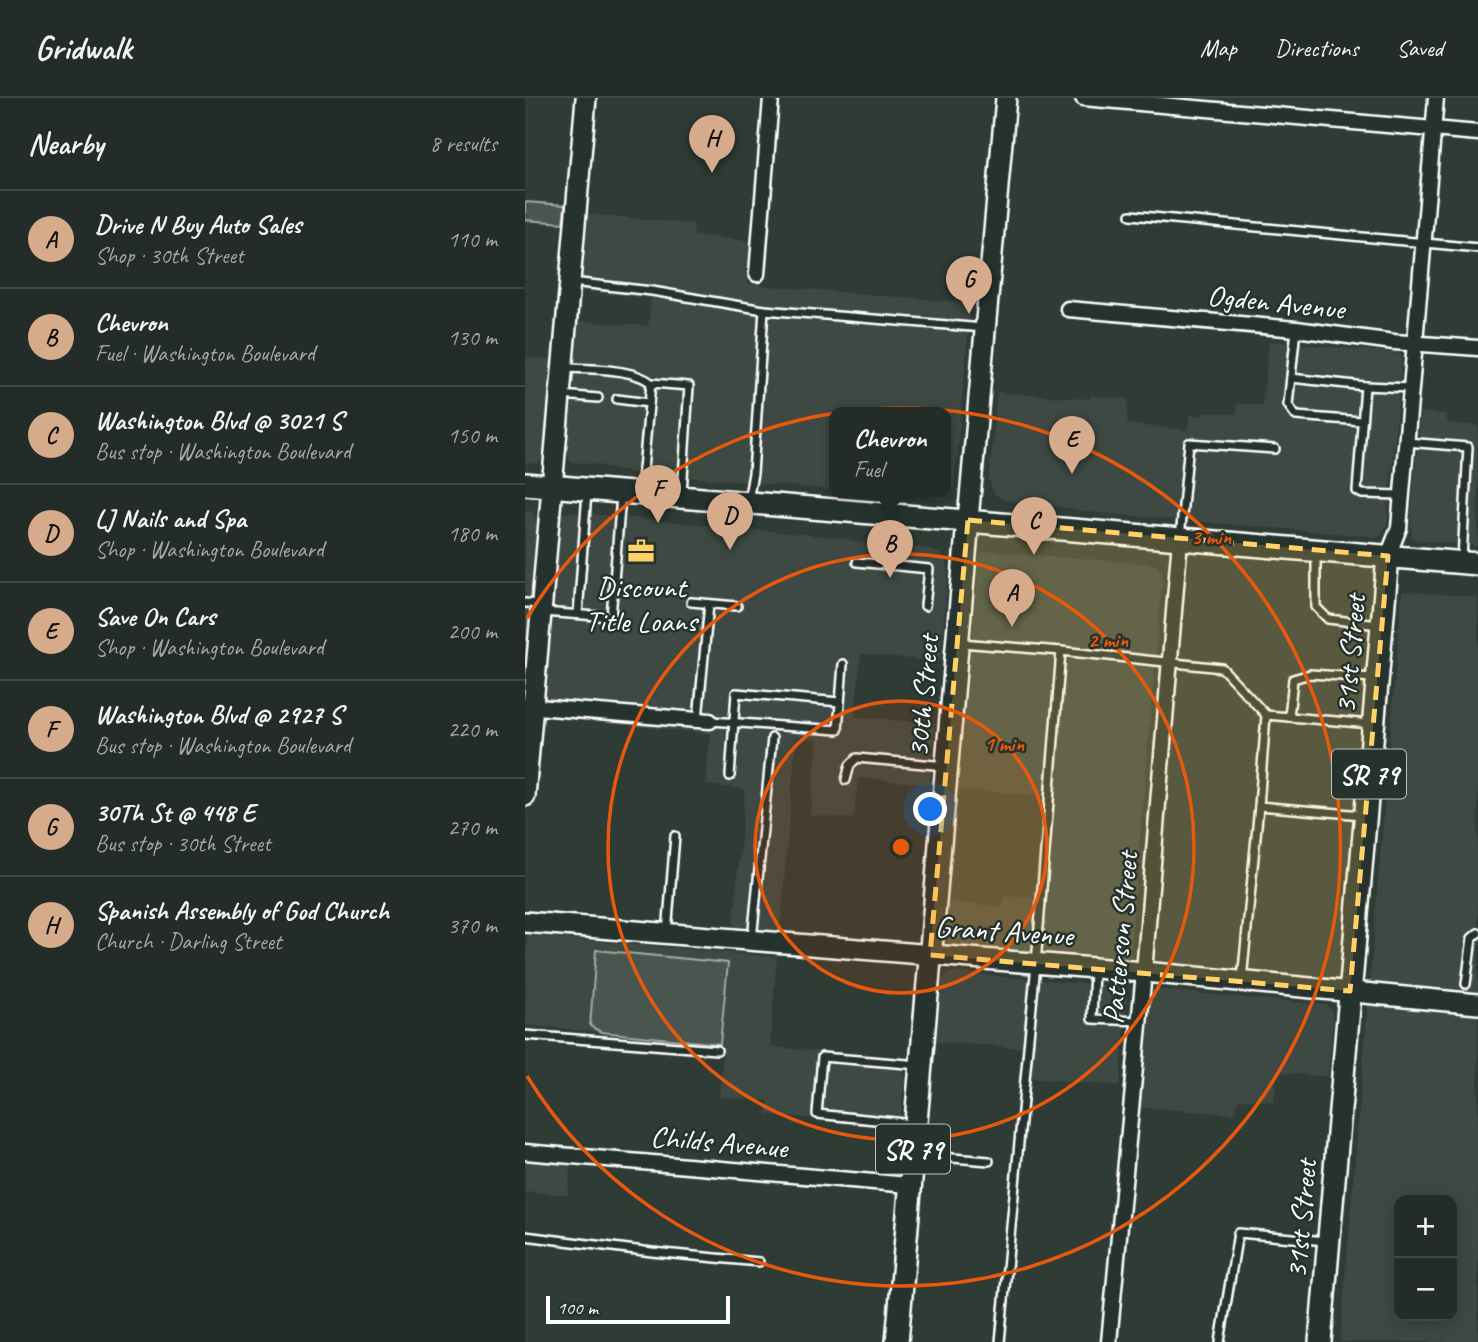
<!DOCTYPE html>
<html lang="en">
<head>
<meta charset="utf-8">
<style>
  body { margin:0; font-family:Caveat,sans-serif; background:#2b3430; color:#f1f3f6 }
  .controls { position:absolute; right:21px; bottom:21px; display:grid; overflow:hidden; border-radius:14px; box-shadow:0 4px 18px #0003 }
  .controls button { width:63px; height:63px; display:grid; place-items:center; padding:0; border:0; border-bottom:2px solid #404845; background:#232c28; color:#f1f3f6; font:35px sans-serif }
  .scale { position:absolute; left:21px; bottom:18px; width:184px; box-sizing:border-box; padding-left:7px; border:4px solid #fff; border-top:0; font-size:19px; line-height:24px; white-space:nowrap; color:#fff; -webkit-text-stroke:5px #26332d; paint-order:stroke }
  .you { position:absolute; left:406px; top:712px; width:24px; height:24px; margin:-18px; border:5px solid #fff; border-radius:50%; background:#1a73e8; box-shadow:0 0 0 10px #1a73e833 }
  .badge { display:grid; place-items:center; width:46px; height:46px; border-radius:50%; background:#d6ab8b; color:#111; font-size:23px; font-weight:700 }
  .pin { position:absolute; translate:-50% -58px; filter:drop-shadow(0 2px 4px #0008) }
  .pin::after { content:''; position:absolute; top:37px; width:24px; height:21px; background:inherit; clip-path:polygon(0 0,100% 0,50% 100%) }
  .popup { position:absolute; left:304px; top:309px; width:122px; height:91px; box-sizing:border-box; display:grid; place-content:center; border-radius:14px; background:#232c28; filter:drop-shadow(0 2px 5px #0005); font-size:23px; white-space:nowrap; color:#a3a7a8 }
  .popup b { font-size:26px; color:#f1f3f6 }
  .popup::after { content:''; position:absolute; left:50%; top:100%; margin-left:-14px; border:14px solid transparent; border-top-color:#232c28 }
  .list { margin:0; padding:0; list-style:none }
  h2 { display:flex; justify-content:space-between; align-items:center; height:91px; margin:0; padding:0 28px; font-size:30px }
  h2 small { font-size:23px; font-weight:400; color:#a3a7a8 }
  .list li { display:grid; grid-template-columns:46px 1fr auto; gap:21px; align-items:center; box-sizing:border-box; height:98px; padding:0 28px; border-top:2px solid #404845 }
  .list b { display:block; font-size:26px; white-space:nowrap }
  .list p { margin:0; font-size:23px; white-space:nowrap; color:#a3a7a8 }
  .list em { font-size:23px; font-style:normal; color:#a3a7a8 }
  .map { position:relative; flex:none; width:953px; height:1244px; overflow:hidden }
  header { display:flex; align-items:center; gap:42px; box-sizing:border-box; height:98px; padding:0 35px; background:#232c28; border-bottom:2px solid #404845 }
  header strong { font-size:33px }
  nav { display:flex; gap:38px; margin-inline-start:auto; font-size:24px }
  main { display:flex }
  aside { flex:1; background:#232c28 }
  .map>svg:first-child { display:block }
</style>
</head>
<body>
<header>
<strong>Gridwalk</strong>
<nav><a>Map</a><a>Directions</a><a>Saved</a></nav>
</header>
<main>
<aside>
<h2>Nearby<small>8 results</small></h2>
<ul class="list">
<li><span class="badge">A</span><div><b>Drive N Buy Auto Sales</b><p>Shop · 30th Street</p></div><em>110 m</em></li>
<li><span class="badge">B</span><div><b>Chevron</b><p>Fuel · Washington Boulevard</p></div><em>130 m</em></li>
<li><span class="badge">C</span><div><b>Washington Blvd @ 3021 S</b><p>Bus stop · Washington Boulevard</p></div><em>150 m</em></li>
<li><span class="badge">D</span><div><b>LJ Nails and Spa</b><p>Shop · Washington Boulevard</p></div><em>180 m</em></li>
<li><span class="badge">E</span><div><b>Save On Cars</b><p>Shop · Washington Boulevard</p></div><em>200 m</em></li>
<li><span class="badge">F</span><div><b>Washington Blvd @ 2927 S</b><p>Bus stop · Washington Boulevard</p></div><em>220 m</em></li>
<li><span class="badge">G</span><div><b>30Th St @ 448 E</b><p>Bus stop · 30th Street</p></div><em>270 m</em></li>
<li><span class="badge">H</span><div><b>Spanish Assembly of God Church</b><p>Church · Darling Street</p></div><em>370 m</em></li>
</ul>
</aside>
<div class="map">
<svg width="953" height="1244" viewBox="0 0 953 1244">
  <rect width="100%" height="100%" fill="#2f3b35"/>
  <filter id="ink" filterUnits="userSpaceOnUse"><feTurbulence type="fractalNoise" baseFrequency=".0143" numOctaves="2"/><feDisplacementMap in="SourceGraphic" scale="14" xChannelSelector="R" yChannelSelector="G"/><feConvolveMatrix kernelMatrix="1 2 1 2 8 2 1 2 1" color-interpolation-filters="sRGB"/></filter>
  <g filter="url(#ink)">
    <g fill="#3c4842" fill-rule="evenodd">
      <path d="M62 116 169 126 168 137 226 143 223 186 446 205 429 390 425 398 418 401 340 394H421V314H309V392L92 373 74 367 46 364 41 354 52 223 123 228 126 200 55 193Z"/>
      <path d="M744 243 873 255 877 258 862 427 856 437 852 439 561 414 542 410 479 402 469 396 464 382 472 294 565 301 566 298 603 301 602 326 663 332 664 317 678 318 679 314 711 316 712 305 737 307Z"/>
      <path d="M0 259 27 261 18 360 12 366 0 365Z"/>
      <path d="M895 314 922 316V325L953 328V448L892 442 887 439 885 428Z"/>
      <path d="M0 412 7 413 12 424 0 568Z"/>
      <path d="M45 414 318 440 335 445 404 451 412 454 420 460 423 474 415 564 336 556 330 619 410 625 405 686 333 680 329 721 285 717 293 642 271 639 255 834 208 830 220 691 181 687 185 636 18 619 35 420 37 416Z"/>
      <path d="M462 453 628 466 633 468 638 476 604 864 432 850 422 843 423 804 478 809 479 798 509 800 518 698 433 691 454 462 456 456Z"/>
      <path d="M877 493 953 499V1244H815ZM874 1102H927V1218H874Z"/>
      <path d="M2 837 252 859 245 949 381 961 375 1027 242 1017 243 1003 194 999 198 957 195 956 194 946 0 927Z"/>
      <path d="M428 874 599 889 602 893 595 988 495 979 496 950 411 944 416 884 422 876Z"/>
      <path d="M627 891 802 907 807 914 808 920 803 979 752 974 749 1004 713 1001 710 1016 613 1009 625 893Z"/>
      <path d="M0 1060 46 1064 43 1097 0 1094Z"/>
    </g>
    <g fill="#4a544f" stroke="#a4aaa7" stroke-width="2">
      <path d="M0 104 40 107 38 125 0 122Z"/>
      <path d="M71 852 203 865 195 946 76 934 65 928Z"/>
    </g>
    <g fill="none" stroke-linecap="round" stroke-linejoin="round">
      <g stroke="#fff" stroke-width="12">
        <g id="lane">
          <path d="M606 117 953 150"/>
          <path d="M46 184 127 193 239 212"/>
          <path d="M771 231 763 307 771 318 837 323"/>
          <path d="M38 270C61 271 109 270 126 285"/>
          <path d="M766 280 840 288"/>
          <path d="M36 297 73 300"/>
          <path d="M92 301 124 305"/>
          <path d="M881 344 943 349 937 461"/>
          <path d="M116 393 126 285 164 288 157 395"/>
          <path d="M877 397 837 396 832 393 840 288 886 290"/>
          <path d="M223 403 228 375 239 212 459 230"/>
          <path d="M655 440 664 345 750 351"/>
          <path d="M791 457V509L803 521 854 527"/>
          <path d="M332 464 404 471 400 508"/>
          <path d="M166 504 212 508"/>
          <path d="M0 505 16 506"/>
          <path d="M17 514 86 519 96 398"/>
          <path d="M53 516 62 394"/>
          <path d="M436 545 536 553 511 866 475 1244"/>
          <path d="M536 553 697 570 741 617"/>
          <path d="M764 619 768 581 785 576 849 580"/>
          <path d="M173 621 184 506"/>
          <path d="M186 623 313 632 318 566"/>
          <path d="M205 678 211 595 315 604"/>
          <path d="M321 682 325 667 332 660 421 668"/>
          <path d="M837 717 734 708 741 617 846 626"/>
          <path d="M142 835 150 738"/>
          <path d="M227 842 247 640"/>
          <path d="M569 871 567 921 614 923"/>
          <path d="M717 882 734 708"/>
          <path d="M941 886 947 840 953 835"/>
          <path d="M0 937 192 952"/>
          <path d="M389 1026 292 1016 297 959 395 967"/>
          <path d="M391 1057 464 1063"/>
          <path d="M0 1138 127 1154 234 1164"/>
          <path d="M695 1244 713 1135 801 1143"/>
        </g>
      </g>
      <g stroke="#fff" stroke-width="19">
        <g id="street">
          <path d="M558 0 953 35"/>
          <path d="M232 176 246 0"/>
          <path d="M543 211 771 231 869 244 953 250"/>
          <path d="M863 458 874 430 911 0"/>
          <path d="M0 608 185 623"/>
          <path d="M0 1054 384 1087"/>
          <path d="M584 1244 619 874 655 441"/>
        </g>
      </g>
      <g stroke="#fff" stroke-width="24">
        <g id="secondary">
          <path d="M443 422 481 0"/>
          <path d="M0 698 61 0"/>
          <path d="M0 824 619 874 953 906"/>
        </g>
      </g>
      <g stroke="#fff" stroke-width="26">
        <g id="primary">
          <path d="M0 386 953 466"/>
          <path d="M372 1244 443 422"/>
          <path d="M795 1244 863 458"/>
        </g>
      </g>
      <use href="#lane" stroke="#26332d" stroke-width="7"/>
      <use href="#street" stroke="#26332d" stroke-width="14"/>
      <use href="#secondary" stroke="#26332d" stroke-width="19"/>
      <use href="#primary" stroke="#26332d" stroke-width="21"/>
    </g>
  </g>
  <path fill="#ffd166" fill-opacity="0.2" stroke="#ffd166" stroke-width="5" stroke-dasharray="14 9" stroke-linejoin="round" d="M443 422 863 458 825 893 405 857Z"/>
  <circle cx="376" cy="749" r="146" fill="#e8590c" fill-opacity=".12"/>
  <g fill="none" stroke="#e8590c" stroke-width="3.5">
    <circle cx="376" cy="749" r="146"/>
    <circle cx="376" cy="749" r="293"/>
    <path d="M2 520A439 439 0 1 1 2 978"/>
  </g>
  <defs>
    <g id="office-bare" transform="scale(2.1)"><path d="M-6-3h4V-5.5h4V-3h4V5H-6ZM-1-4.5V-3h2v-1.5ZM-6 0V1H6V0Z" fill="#ffd166" stroke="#26332d" stroke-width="2.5" paint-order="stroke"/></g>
  </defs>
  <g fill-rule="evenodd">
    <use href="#office-bare" x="116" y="453"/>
  </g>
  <g text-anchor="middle" stroke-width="5" stroke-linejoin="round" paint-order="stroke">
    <g fill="#26332d" stroke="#bec2c0" stroke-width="2">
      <rect x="807" y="651.5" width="74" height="49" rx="5"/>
      <rect x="351" y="1026.5" width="74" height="49" rx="5"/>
    </g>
    <g font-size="28" font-weight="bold" fill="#fff">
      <text x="844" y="686">SR 79</text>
      <text x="388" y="1061">SR 79</text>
    </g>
    <g font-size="30" fill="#fff" stroke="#26332d">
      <text transform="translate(751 204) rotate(6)" y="10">Ogden Avenue</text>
      <text transform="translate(825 556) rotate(-85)" y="10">31st Street</text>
      <text transform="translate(398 598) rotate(-85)" y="10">30th Street</text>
      <text transform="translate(479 833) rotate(4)" y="10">Grant Avenue</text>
      <text transform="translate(595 840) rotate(-85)" y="10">Patterson Street</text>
      <text transform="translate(194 1044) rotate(5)" y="10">Childs Avenue</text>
      <text transform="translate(776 1121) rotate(-85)" y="10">31st Street</text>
    </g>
    <g font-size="30" fill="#fff" stroke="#26332d">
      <text x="116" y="499">Discount<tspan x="116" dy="34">Title Loans</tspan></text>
    </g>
  </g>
  <circle cx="376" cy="749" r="10" fill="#e8590c" stroke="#26332d" stroke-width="3.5"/>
  <g font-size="21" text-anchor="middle" font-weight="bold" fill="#e8590c" stroke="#26332d" stroke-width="5" stroke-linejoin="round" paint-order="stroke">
    <text x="686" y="446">3 min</text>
    <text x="583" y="549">2 min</text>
    <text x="479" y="653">1 min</text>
  </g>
</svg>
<div class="controls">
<button>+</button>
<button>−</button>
</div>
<div class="scale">100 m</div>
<div class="you"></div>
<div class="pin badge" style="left:487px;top:529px">A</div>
<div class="pin badge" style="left:365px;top:480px">B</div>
<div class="popup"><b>Chevron</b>Fuel</div>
<div class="pin badge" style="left:509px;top:457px">C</div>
<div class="pin badge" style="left:205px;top:452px">D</div>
<div class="pin badge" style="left:547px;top:376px">E</div>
<div class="pin badge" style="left:133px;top:425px">F</div>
<div class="pin badge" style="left:444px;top:216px">G</div>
<div class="pin badge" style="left:187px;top:75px">H</div>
</div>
</main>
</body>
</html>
